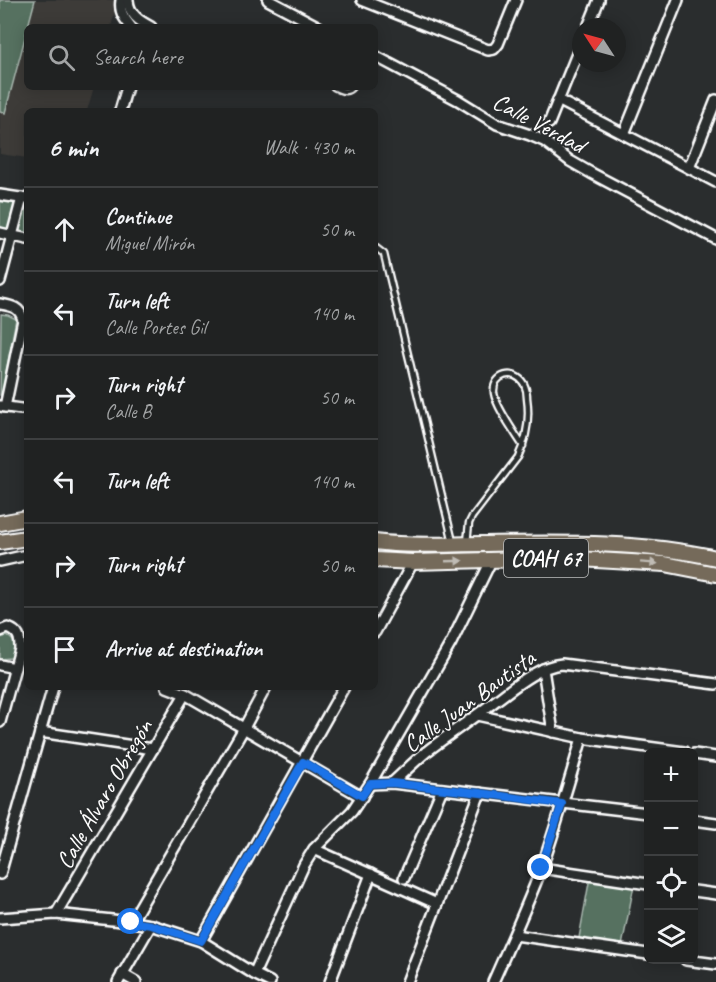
<!DOCTYPE html>
<html lang="en">
<head>
<meta charset="utf-8">
<style>
  body { margin:0; font-family:Caveat,sans-serif; background:#282a2a; color:#f1f3f6 }
  .controls { position:absolute; right:18px; bottom:18px; display:grid; overflow:hidden; border-radius:9px; box-shadow:0 3px 15px #0003 }
  .controls button { width:54px; height:54px; display:grid; place-items:center; padding:0; border:0; border-bottom:2px solid #3d3f40; background:#202222; color:#f1f3f6; font:30px sans-serif }
  .compass { position:absolute; left:572px; top:18px; width:54px; height:54px; border-radius:50%; background:#202222; box-shadow:0 3px 15px #0003; rotate:306deg }
  .stop { position:absolute; width:18px; height:18px; margin:-14px; border:4px solid #1a73e8; border-radius:50%; background:#fff }
  .stop.end { background:#1a73e8; border-color:#fff; box-shadow:0 2px 6px #0008 }
  .list { margin:0; padding:0; list-style:none }
  h2 { display:flex; justify-content:space-between; align-items:center; height:78px; margin:0; padding:0 24px; font-size:26px }
  h2 small { font-size:20px; font-weight:400; color:#a2a4a5 }
  .list li { display:grid; grid-template-columns:39px 1fr auto; gap:18px; align-items:center; box-sizing:border-box; height:84px; padding:0 24px; border-top:2px solid #3d3f40 }
  .list b { display:block; font-size:22px; white-space:nowrap }
  .list p { margin:0; font-size:20px; white-space:nowrap; color:#a2a4a5 }
  .list em { font-size:20px; font-style:normal; color:#a2a4a5 }
  .icon { flex:none; width:33px; height:33px; fill:none; stroke:currentColor; stroke-width:2; stroke-linecap:round; stroke-linejoin:round }
  .map { position:relative; flex:none; width:716px; height:982px; overflow:hidden }
  .search { position:absolute; background:#202222; box-shadow:0 3px 15px #0003; left:24px; top:24px; width:354px; height:66px; display:flex; align-items:center; gap:15px; box-sizing:border-box; padding:0 21px; border-radius:9px; color:#a2a4a5; font-size:22px }
  .panel { position:absolute; background:#202222; box-shadow:0 3px 15px #0003; left:24px; top:108px; width:354px; height:582px; border-radius:9px }
  .map>svg:first-child { display:block }
</style>
</head>
<body>
<div class="map">
<svg width="716" height="982" viewBox="0 0 716 982">
  <rect width="100%" height="100%" fill="#2a2d2e"/>
  <filter id="ink" filterUnits="userSpaceOnUse"><feTurbulence type="fractalNoise" baseFrequency=".0167" numOctaves="2"/><feDisplacementMap in="SourceGraphic" scale="12" xChannelSelector="R" yChannelSelector="G"/><feConvolveMatrix kernelMatrix="1 2 1 2 8 2 1 2 1" color-interpolation-filters="sRGB"/></filter>
  <g filter="url(#ink)">
    <path fill="#3c3a38" d="M0 0H118L111 27H27V87H94L87 111H27V158L0 154Z"/>
    <g fill="#567160" stroke="#aab8b0" stroke-width="1.5">
      <path d="M0 0H35L5 113 0 111Z"/>
      <path d="M0 201 27 205V233L0 227Z"/>
      <path d="M1 314 8 315 16 319 2 395H0Z"/>
      <path d="M7 636C17 641 17 650 11 658L0 659V638Z"/>
      <path d="M590 877 634 885 622 946 579 938Z"/>
    </g>
    <g fill="none" stroke-linecap="round" stroke-linejoin="round">
      <g stroke="#fff" stroke-width="9">
        <g id="service">
          <path d="M334 87C340 90 347 94 352 87"/>
          <path d="M375 247 384 254 387 267 453 542"/>
          <path d="M467 543 469 523 472 517 518 457C527 438 530 419 527 398 527 394 526 388 524 384 515 368 492 374 494 393 496 407 515 433 523 446"/>
        </g>
      </g>
      <g stroke="#fff" stroke-width="14">
        <g id="minor">
          <path d="M121 0C119 12 124 18 131 27"/>
          <path d="M128 0C129 14 139 21 151 27"/>
          <path d="M268 0 319 27"/>
          <path d="M362 0 488 50 494 49 498 44 516 0"/>
          <path d="M588 27 599 0"/>
          <path d="M375 56 458 100 497 124 530 135 544 141 570 161 591 173 716 239"/>
          <path d="M558 100 716 182"/>
          <path d="M120 111 127 87"/>
          <path d="M549 123 581 44"/>
          <path d="M624 134 678 0"/>
          <path d="M689 168 716 100"/>
          <path d="M0 195 27 199"/>
          <path d="M0 233 27 239"/>
          <path d="M0 281 22 198"/>
          <path d="M0 304C12 306 20 307 23 320L5 407"/>
          <path d="M0 406 21 409"/>
          <path d="M0 561 27 555"/>
          <path d="M0 631 8 628C19 632 20 638 20 649L0 722"/>
          <path d="M375 632 413 562"/>
          <path d="M0 665 15 668"/>
          <path d="M543 669 553 732"/>
          <path d="M167 687 185 694 362 797"/>
          <path d="M477 715 582 738 684 752"/>
          <path d="M40 732 153 749"/>
          <path d="M694 754 716 757"/>
          <path d="M392 783C403 773 414 762 426 752 448 735 472 719 494 702 513 688 538 666 562 664L716 684"/>
          <path d="M370 784 392 783 648 813"/>
          <path d="M694 820 716 823"/>
          <path d="M314 849 437 904"/>
          <path d="M541 868 648 884"/>
          <path d="M0 874 53 687"/>
          <path d="M404 878 442 789"/>
          <path d="M694 891 716 894"/>
          <path d="M56 914 185 694"/>
          <path d="M0 918 56 914 131 922 151 925 201 941 254 974 270 982"/>
          <path d="M131 922 244 728 266 687"/>
          <path d="M515 935 648 954"/>
          <path d="M201 941 344 687"/>
          <path d="M686 960 716 964"/>
          <path d="M122 974 136 982"/>
          <path d="M254 974 304 865 314 849 352 811 370 784 451 643 492 559"/>
          <path d="M118 982 151 925"/>
          <path d="M330 982 371 874"/>
          <path d="M407 982 480 793"/>
          <path d="M493 982C510 944 527 906 542 867 557 824 569 781 582 738"/>
        </g>
      </g>
      <g stroke="#fff" stroke-width="18">
        <g id="primary">
          <path d="M0 523 27 518"/>
          <path d="M0 542 27 538"/>
          <path d="M375 542C411 547 448 544 484 544 562 543 640 541 716 558"/>
          <path d="M375 560 413 562 562 558 665 564 716 574"/>
        </g>
      </g>
      <use href="#service" stroke="#2a2d2e" stroke-width="4.5"/>
      <use href="#minor" stroke="#2a2d2e" stroke-width="9"/>
      <use href="#primary" stroke="#746a5a" stroke-width="14"/>
    </g>
    <defs><path id="oneway-solid" d="M-6-.8H1V-3.2L6.5 0L1 3.2V.8H-6Z" transform="scale(1.5)"/></defs>
    <g fill="#c0bcb5">
      <use href="#oneway-solid" transform="translate(454 561) rotate(-2)"/>
      <use href="#oneway-solid" transform="translate(649 563) rotate(4)"/>
    </g>
  </g>
  <g fill="none" stroke-linecap="round" stroke-linejoin="round" filter="url(#ink)">
    <path stroke="#1a73e8" stroke-width="8" d="M131 922 151 925 201 941 303 762 362 796 370 784 392 783 480 793 562 804 541 868"/>
  </g>
  <g text-anchor="middle" stroke-width="4.5" stroke-linejoin="round" paint-order="stroke">
    <rect fill="#2a2d2e" stroke="#bfc0c0" stroke-width="1.5" x="504" y="539" width="84" height="38" rx="4.5"/>
    <g font-size="22" font-weight="bold" fill="#fff">
      <text x="546" y="566">COAH 67</text>
    </g>
    <g font-size="24" fill="#fff" stroke="#2a2d2e">
      <text transform="translate(539 123) rotate(28)" y="8">Calle Verdad</text>
      <text transform="translate(469 701) rotate(-36)" y="8">Calle Juan Bautista</text>
      <text transform="translate(104 794) rotate(-60)" y="8">Calle Álvaro Obregón</text>
    </g>
  </g>
</svg>
<div class="controls">
<button>+</button>
<button>−</button>
<button><svg class="icon" aria-label="locate" viewBox="0 0 24 24"><circle cx="12" cy="12" r="6"/><path d="M12 2v4M12 18v4M2 12h4M18 12h4"/></svg></button>
<button><svg class="icon" aria-label="layers" viewBox="0 0 24 24"><path d="M12 4l9 5-9 5-9-5zM3 14l9 5 9-5"/></svg></button>
</div>
<svg class="compass" viewBox="-18 -18 36 36"><path d="M0-13l5 13h-10z" fill="#e53935"/><path d="M0 13l5-13h-10z" fill="#a2a4a5"/></svg>
<div class="stop" style="left:131px;top:922px"></div>
<div class="stop end" style="left:541px;top:868px"></div>
<div class="search"><svg class="icon" aria-label="search" viewBox="0 0 24 24"><circle cx="10" cy="10" r="6"/><path d="M15 15l6 6"/></svg>Search here</div>
<section class="panel">
<h2>6 min<small>Walk · 430 m</small></h2>
<ul class="list">
<li><svg class="icon" aria-label="ahead" viewBox="0 0 24 24"><path d="M12 20V5M6 11l6-6 6 6"/></svg><div><b>Continue</b><p>Miguel Mirón</p></div><em>50 m</em></li>
<li><svg class="icon" aria-label="left" viewBox="0 0 24 24"><path d="M17 20v-9H6M10 6l-5 5 5 5"/></svg><div><b>Turn left</b><p>Calle Portes Gil</p></div><em>140 m</em></li>
<li><svg class="icon" aria-label="right" viewBox="0 0 24 24"><path d="M7 20v-9h11M14 6l5 5-5 5"/></svg><div><b>Turn right</b><p>Calle B</p></div><em>50 m</em></li>
<li><svg class="icon" aria-label="left" viewBox="0 0 24 24"><path d="M17 20v-9H6M10 6l-5 5 5 5"/></svg><div><b>Turn left</b></div><em>140 m</em></li>
<li><svg class="icon" aria-label="right" viewBox="0 0 24 24"><path d="M7 20v-9h11M14 6l5 5-5 5"/></svg><div><b>Turn right</b></div><em>50 m</em></li>
<li><svg class="icon" aria-label="arrive" viewBox="0 0 24 24"><path d="M6 21V4h12l-3 4 3 4H6"/></svg><div><b>Arrive at destination</b></div></li>
</ul>
</section>
</div>
</body>
</html>
